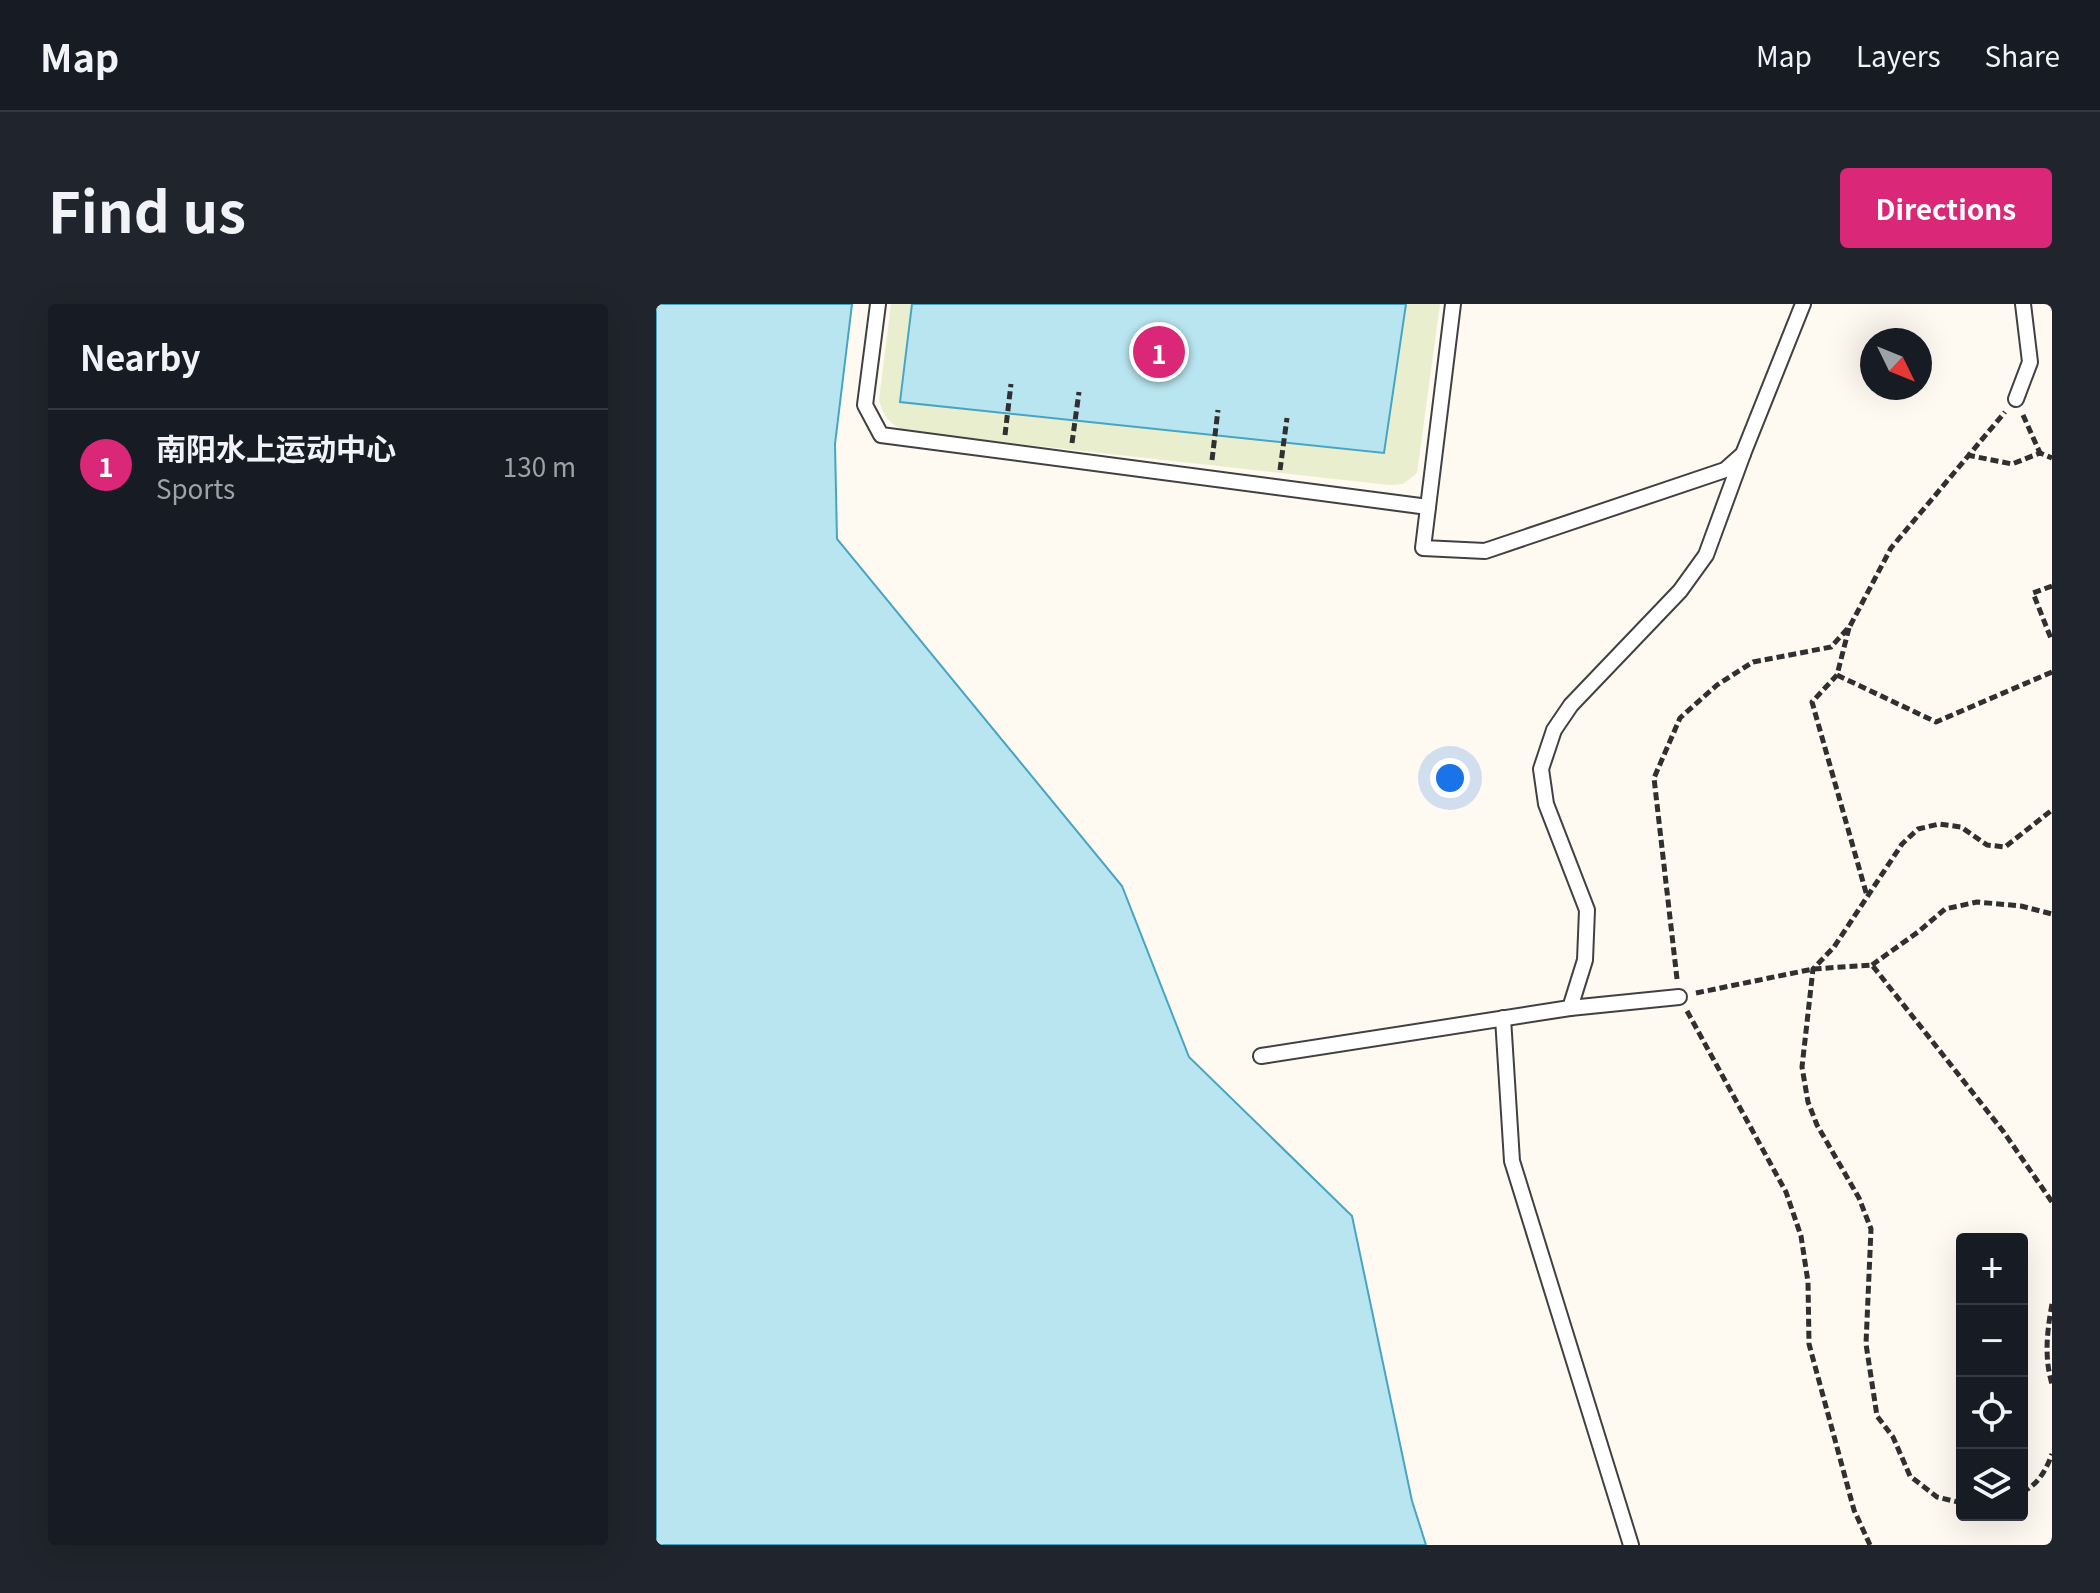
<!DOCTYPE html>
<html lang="en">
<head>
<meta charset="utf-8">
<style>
  body { margin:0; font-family:Georgia,"Noto Sans SC",serif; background:#20242c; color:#f1f3f6 }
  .controls { position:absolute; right:24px; bottom:24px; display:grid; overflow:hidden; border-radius:8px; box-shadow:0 8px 32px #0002 }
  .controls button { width:72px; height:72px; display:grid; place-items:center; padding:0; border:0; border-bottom:2px solid #363941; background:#171b24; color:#f1f3f6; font:40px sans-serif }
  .compass { position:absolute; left:1204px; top:24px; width:72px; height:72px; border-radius:50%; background:#171b24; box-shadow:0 8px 32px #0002; rotate:133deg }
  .you { position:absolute; left:794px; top:474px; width:28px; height:28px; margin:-20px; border:6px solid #fff; border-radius:50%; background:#1a73e8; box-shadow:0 0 0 12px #1a73e833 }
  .badge { display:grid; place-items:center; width:52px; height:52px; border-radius:50%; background:#db2777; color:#fff; font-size:26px; font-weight:700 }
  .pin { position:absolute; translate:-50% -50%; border:4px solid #fff; box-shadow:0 2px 8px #0006 }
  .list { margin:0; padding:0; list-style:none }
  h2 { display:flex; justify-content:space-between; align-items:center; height:104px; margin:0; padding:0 32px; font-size:34px }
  h2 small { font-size:26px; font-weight:400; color:#9ea1a6 }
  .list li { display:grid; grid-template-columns:52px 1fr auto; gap:24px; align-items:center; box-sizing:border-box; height:112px; padding:0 32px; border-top:2px solid #363941 }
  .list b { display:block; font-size:30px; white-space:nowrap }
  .list p { margin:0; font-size:26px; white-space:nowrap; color:#9ea1a6 }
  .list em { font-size:26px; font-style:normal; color:#9ea1a6 }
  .icon { flex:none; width:44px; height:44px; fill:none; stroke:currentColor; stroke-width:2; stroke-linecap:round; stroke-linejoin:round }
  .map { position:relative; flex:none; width:1396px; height:1241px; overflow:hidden; border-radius:8px }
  header { display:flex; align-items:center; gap:48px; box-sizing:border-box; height:112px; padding:0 40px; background:#171b24; border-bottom:2px solid #363941 }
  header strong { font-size:38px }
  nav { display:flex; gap:44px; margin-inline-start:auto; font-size:28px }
  .intro { display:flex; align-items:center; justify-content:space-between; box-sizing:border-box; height:192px; padding:0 48px }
  h1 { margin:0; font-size:56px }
  .button { padding:20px 36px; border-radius:8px; background:#db2777; color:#fff; font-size:28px; font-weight:700 }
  main { display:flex; gap:48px; padding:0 48px }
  aside { flex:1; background:#171b24; border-radius:8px; box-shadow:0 8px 32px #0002 }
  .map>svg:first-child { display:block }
</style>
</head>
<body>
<header>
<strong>Map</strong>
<nav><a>Map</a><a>Layers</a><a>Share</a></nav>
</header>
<div class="intro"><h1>Find us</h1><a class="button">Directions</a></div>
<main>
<aside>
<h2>Nearby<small></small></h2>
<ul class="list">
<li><span class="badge">1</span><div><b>南阳水上运动中心</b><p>Sports</p></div><em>130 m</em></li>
</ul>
</aside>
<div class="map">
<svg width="1396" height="1241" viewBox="0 0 1396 1241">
  <rect width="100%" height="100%" fill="#fef9f1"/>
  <path fill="#e8eece" d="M235 0H784L761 169 747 180 733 181 249 127C233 119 228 113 223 96Z"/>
  <g fill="#b9e5f1" stroke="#46a5c2" stroke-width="2">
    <path d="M0 0H196L179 140 181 235 466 582 533 753 696 912 756 1197 770 1241H0Z"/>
    <path d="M256 0H750L728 149 244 98Z"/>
  </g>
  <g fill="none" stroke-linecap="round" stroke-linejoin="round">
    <g stroke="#414141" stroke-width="18">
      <g id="service">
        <path d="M222 0 209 101 225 131 772 203"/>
        <path d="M797 0 767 244 829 247 1069 166 1087 150 1147 0"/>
        <path d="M1360 95 1374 58 1367 0"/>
        <path d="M914 704 1023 693"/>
        <path d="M847 714 856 857 975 1241"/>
        <path d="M605 752 914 704 929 656 931 606 890 500 885 465 898 426 915 401 1024 287 1050 251 1087 150"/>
      </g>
    </g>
    <g stroke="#303030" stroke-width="5" stroke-dasharray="8 4" stroke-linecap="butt">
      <path d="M1367 111 1384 149"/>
      <path d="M349 131 355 80"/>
      <path d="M416 139 423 88"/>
      <path d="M1311 151 1356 160 1384 149 1396 154"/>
      <path d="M556 156 562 106"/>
      <path d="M624 166 631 114"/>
      <path d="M1396 282 1377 289 1396 337"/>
      <path d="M1193 324 1181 371 1156 398 1211 592"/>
      <path d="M1181 371 1280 418 1396 368"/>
      <path d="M1216 661 1262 628 1289 605 1321 598 1365 602 1396 610"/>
      <path d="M1021 675 998 474 1024 414 1061 381 1097 358 1175 343 1194 322 1235 244 1349 108"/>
      <path d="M1040 689 1157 665 1216 661 1347 827 1396 898"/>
      <path d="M1031 707 1130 888 1145 932 1152 978 1153 1040 1198 1206 1214 1241"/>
      <path d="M1396 1000C1391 1028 1388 1053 1396 1080"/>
      <path d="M1366 1188C1382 1181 1390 1166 1396 1150"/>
      <path d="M1306 1199 1281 1193 1254 1172 1237 1133 1221 1112 1210 1040 1215 925 1203 894 1161 821 1152 798 1146 763 1157 665 1178 643 1246 540 1262 525 1283 520 1305 523 1331 541 1349 543 1396 506"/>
    </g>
    <use href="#service" stroke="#fff" stroke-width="14"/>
  </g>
</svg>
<div class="controls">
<button>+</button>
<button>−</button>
<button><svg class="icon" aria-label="locate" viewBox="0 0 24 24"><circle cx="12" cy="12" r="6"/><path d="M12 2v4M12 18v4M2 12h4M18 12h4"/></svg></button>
<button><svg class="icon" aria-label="layers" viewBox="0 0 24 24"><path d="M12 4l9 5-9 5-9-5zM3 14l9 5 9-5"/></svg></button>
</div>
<svg class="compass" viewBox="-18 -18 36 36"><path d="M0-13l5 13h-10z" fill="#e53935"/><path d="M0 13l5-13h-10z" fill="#9ea1a6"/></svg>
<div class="you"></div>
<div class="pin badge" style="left:503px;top:48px">1</div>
</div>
</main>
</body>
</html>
